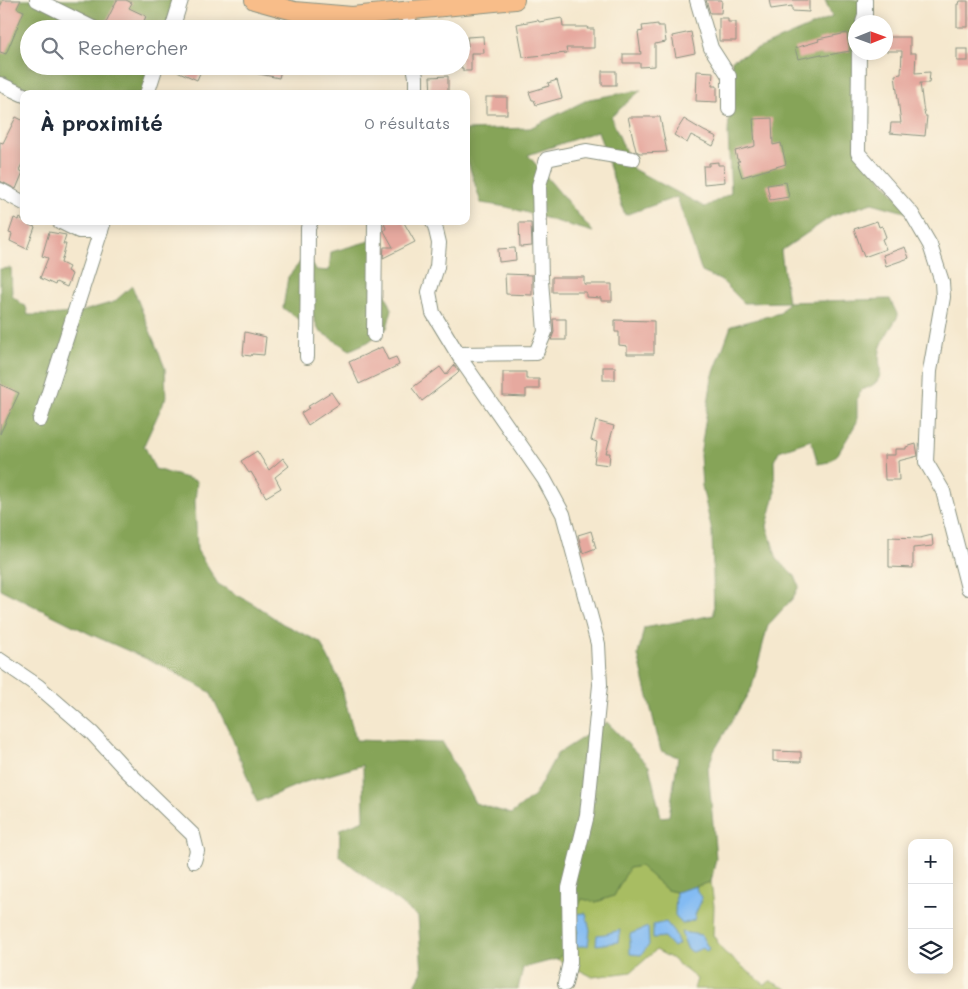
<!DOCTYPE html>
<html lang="fr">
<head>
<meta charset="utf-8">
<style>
  body { margin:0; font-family:Mali,sans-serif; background:#f6f6f7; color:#1f2937 }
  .controls { position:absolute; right:15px; bottom:15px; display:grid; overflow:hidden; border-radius:10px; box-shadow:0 2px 12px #0003 }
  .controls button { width:45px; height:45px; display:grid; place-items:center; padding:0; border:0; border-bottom:1px solid #e0e1e3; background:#fff; color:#1f2937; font:25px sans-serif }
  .compass { position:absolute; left:848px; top:15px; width:45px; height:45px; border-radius:50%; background:#fff; box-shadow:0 2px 12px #0003; rotate:89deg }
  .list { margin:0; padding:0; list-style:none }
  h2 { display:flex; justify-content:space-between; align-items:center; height:65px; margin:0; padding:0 20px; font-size:21px }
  h2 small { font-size:16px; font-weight:400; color:#747a83 }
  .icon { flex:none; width:28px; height:28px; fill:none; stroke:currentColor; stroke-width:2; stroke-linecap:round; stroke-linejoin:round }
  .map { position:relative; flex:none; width:968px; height:989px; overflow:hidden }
  .search { position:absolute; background:#fff; box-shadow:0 2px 12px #0003; left:20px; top:20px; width:450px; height:55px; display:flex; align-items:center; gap:12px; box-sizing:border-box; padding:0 18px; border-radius:28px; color:#747a83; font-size:19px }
  .panel { position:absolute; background:#fff; box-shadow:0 2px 12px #0003; left:20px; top:90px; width:450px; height:135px; border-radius:10px }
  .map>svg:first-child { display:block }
</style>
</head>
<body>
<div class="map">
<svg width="968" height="989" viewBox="0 0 968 989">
  <rect width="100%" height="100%" fill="#fcf5e5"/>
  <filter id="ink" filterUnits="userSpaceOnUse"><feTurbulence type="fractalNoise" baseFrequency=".02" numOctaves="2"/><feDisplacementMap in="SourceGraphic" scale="10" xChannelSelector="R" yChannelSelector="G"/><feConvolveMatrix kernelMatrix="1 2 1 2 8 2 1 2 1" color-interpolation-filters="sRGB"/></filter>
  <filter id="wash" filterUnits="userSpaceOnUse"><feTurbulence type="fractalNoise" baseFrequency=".0096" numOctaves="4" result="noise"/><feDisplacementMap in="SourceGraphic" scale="20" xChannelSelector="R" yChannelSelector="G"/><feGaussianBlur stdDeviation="1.12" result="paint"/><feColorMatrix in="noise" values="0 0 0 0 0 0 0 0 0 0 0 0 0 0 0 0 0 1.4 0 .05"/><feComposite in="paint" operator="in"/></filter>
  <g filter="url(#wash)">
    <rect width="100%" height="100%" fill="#f5e8ce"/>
    <path fill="#a8bd62" stroke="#647d4b" d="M640 866 667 890 676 892 711 882 714 906 713 935 724 952 765 985 770 981 787 989H694L697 979 671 958 656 950 631 972 593 977 557 959 565 952 574 914 582 898 596 902 614 896 628 868Z"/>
    <g fill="#86a458" stroke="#527046">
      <path d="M0 0H177L173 29H29V66H158L142 94H24L0 83Z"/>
      <path d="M825 0H865L863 22H856L858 152 912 214 872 203 832 216 781 251 788 302 890 299 898 316C893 325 886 334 882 344 873 365 893 381 861 390L857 399V422L838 454 829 462 818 464 811 440 779 451 774 461 775 494 767 526 777 559 795 576 799 586 793 598 768 625 752 687 714 751 708 768 716 858 711 882 676 892 667 890 640 866 629 868 614 896 596 902 582 899 574 914 565 952 557 959 523 968 518 989H413L422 972 418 917 339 856 340 829 364 820 363 765 302 783 257 802 231 735 210 692 163 666 90 634 0 589V269L11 268 12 296 26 307 28 315H50L80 312 114 302 132 286 165 368 166 397 144 445 155 469 197 481 195 501 197 550 218 584 255 605 283 624 320 642 339 679 356 740 443 743 475 803 511 814 534 796 557 754 607 722 649 766 661 817 669 816 678 757 661 751 638 655 644 628 714 615 712 532 702 486 700 455 712 378 731 326 780 313 788 302 744 303 722 281 702 272 677 197 625 215 598 131 528 155 593 232 507 207 481 203 466 156V130L530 128 589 99 641 90 611 117 633 169 705 207 731 193 728 134 732 60 832 17Z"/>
      <path d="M373 240 377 275 392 309 387 328 368 342 350 350 319 331 313 316 298 319 283 308 288 277 306 255 316 270 329 271 331 252Z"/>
    </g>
    <g fill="#83bbf3" stroke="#517c94">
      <path d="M696 886 697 891 702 897C701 905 695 911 694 920L682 924 675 915 676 892Z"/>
      <path d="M586 913 590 930 588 946H572L578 930 572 921 574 914Z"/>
      <path d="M666 922 674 932 679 944 673 947 664 937 653 938V925Z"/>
      <path d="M648 927 649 945 641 955 630 954V934Z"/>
      <path d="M620 930 618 942 596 945 597 935 605 934Z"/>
      <path d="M681 932 701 935 709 949 706 951 703 948 693 952 688 950Z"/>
    </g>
    <g id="blocks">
      <g fill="#e6a99f">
        <path d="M3 0H21L17 8 24 11 6 54 0 52V7Z"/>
        <path d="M117 0H126L132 3 129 8 146 16 141 29H116L105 24Z"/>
        <path d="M706 0H722L721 13H710Z"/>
        <path d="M769 0H809V12L792 11V6L771 9Z"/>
        <path d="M960 1H968V27H957V4H959Z"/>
        <path d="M562 18 563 27H588L587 29H594V48H566L567 53 523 57 517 24 538 20 539 22Z"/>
        <path d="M719 18H728V22H736V41H719Z"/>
        <path d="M658 24V26H664L666 42 655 44V66L640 67V63H623V54H641L638 32 643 31 642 26Z"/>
        <path d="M691 32 695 53 676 57 672 36Z"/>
        <path d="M847 33 850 51 822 56 821 54 798 59 795 48 819 41 818 39Z"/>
        <path d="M483 36 484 53H471V71H463V68H461V56H464V46H468L467 37Z"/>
        <path d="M886 37H910V53H916L915 73 930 72 929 83H920L923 106 925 116H927L925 136 890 133 891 123H901L895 75 901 74 902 51H886Z"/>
        <rect x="957" y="49" width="11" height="12"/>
        <path d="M166 66H203L197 80Z"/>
        <path d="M240 66H282L279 78 240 70Z"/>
        <rect x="602" y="71" width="14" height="14"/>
        <path d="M697 71 713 72 712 86H717V102L696 101Z"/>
        <path d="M448 76V93L431 94 430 77Z"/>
        <path d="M557 80 562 98 536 105 534 100H532L529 92 549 86 548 83Z"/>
        <rect x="486" y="97" width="21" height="17"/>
        <path d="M16 117 24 121V160L19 170 23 172 16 189 0 181V142L3 143Z"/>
        <path d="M628 117H660L667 152 640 153 636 151Z"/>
        <path d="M772 118 773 145 781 143 786 164 742 177 737 161H740L737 159 735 151 755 146 753 119Z"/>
        <path d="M684 119 704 131 717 137 713 146 691 135 687 143 674 135Z"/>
        <path d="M718 162V165H724L725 182 704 184 703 166H709V163Z"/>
        <path d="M786 182 789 197 770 200 767 185Z"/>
        <path d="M14 218 19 220 20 218 24 221 31 222 29 225 35 227 27 249 10 241 12 234 9 233Z"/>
        <path d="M388 221H403L415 242 383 258 384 247H393L384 231 386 228 384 224Z"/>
        <path d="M877 221 879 227 882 226 886 237 882 239 886 249 864 257 854 229Z"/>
        <path d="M519 223H531L532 246 520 247Z"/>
        <path d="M49 232 66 235 63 244H66L61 263 69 267 67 271 72 274 67 287 56 282 55 285 40 278 48 258 42 256Z"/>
        <path d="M905 247 909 258 886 266 883 255Z"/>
        <path d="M515 248 516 260 499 262 498 249Z"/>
        <path d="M505 274 532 275V295L506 294Z"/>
        <path d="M552 277H584V284H612V301H601V298L586 297V292H552Z"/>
        <path d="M553 319H566V340H551L554 332Z"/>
        <path d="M615 320 654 321V354H627V346L619 345V332H615Z"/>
        <path d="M245 332 266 337 264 355 252 354 251 356 243 355Z"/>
        <path d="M382 347 388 360 396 357 399 365 359 384 349 362Z"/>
        <path d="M454 365 459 372 456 375 422 401 412 388 440 367 446 375Z"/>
        <rect x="603" y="367" width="12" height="13"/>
        <path d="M503 372H526V379H539V389H526V397L503 396Z"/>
        <path d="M0 384 19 393 0 434Z"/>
        <path d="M331 392 339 404 308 425 301 413 309 408 307 407Z"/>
        <path d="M596 421 614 426 606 453H610L609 465 594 463 597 442 591 440Z"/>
        <path d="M916 444 918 456 898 461 899 480H885L884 455H895V449H906V447Z"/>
        <path d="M257 451 269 470 283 458 289 466 275 477 281 488 266 497 251 472 249 473 241 461Z"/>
        <path d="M591 531 596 548 583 553 578 535Z"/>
        <path d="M932 535 933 546 913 548V568L889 567V537L920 538Z"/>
        <path d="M773 751 801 752V762L773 761Z"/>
      </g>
    </g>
  </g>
  <g filter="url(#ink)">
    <use href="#blocks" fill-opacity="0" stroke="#8a9281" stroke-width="1"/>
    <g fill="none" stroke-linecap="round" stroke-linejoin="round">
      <g stroke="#8a9281" stroke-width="16">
        <g id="minor">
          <path d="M37 0 95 29"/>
          <path d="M697 0 711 48 729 76V109"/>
          <path d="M407 12 411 29"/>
          <path d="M863 22 865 16V0"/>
          <path d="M172 29 181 0"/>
          <path d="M859 52 858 153 912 214 930 245 942 282 943 297 930 371 926 462 943 491 968 588"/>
          <path d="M414 66 416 77V94"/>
          <path d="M0 84 24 95"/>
          <path d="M147 94 156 66"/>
          <path d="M0 190 24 203"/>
          <path d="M59 221 79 231H101"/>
          <path d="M432 221 435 226 439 243 437 267 429 292 433 313 462 361 544 479 563 514 598 644 600 685 587 815 569 888 570 962 565 984"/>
          <path d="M374 335 375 221"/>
          <path d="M458 354 536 353 545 332 541 280 539 185 547 159 586 151 633 159"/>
          <path d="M307 357 308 228 311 221"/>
          <path d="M40 420 104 221"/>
          <path d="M0 660 38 686 92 733 126 770 193 835 197 851 194 861"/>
        </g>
      </g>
      <g stroke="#8a9281" stroke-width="20">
        <path id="major" d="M254 0 294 11 352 16 515 0"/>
      </g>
      <use href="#minor" stroke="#fff" stroke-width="14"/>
      <use href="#major" stroke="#f8bd89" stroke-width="18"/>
    </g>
  </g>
</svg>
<div class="controls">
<button>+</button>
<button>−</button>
<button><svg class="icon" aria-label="layers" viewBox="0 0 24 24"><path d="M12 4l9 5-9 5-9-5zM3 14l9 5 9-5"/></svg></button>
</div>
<svg class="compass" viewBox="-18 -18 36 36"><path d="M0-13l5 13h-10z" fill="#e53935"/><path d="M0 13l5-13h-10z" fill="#747a83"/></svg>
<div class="search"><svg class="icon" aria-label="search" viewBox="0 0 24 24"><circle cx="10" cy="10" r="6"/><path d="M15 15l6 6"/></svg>Rechercher</div>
<section class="panel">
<h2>À proximité<small>0 résultats</small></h2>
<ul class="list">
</ul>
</section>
</div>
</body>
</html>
